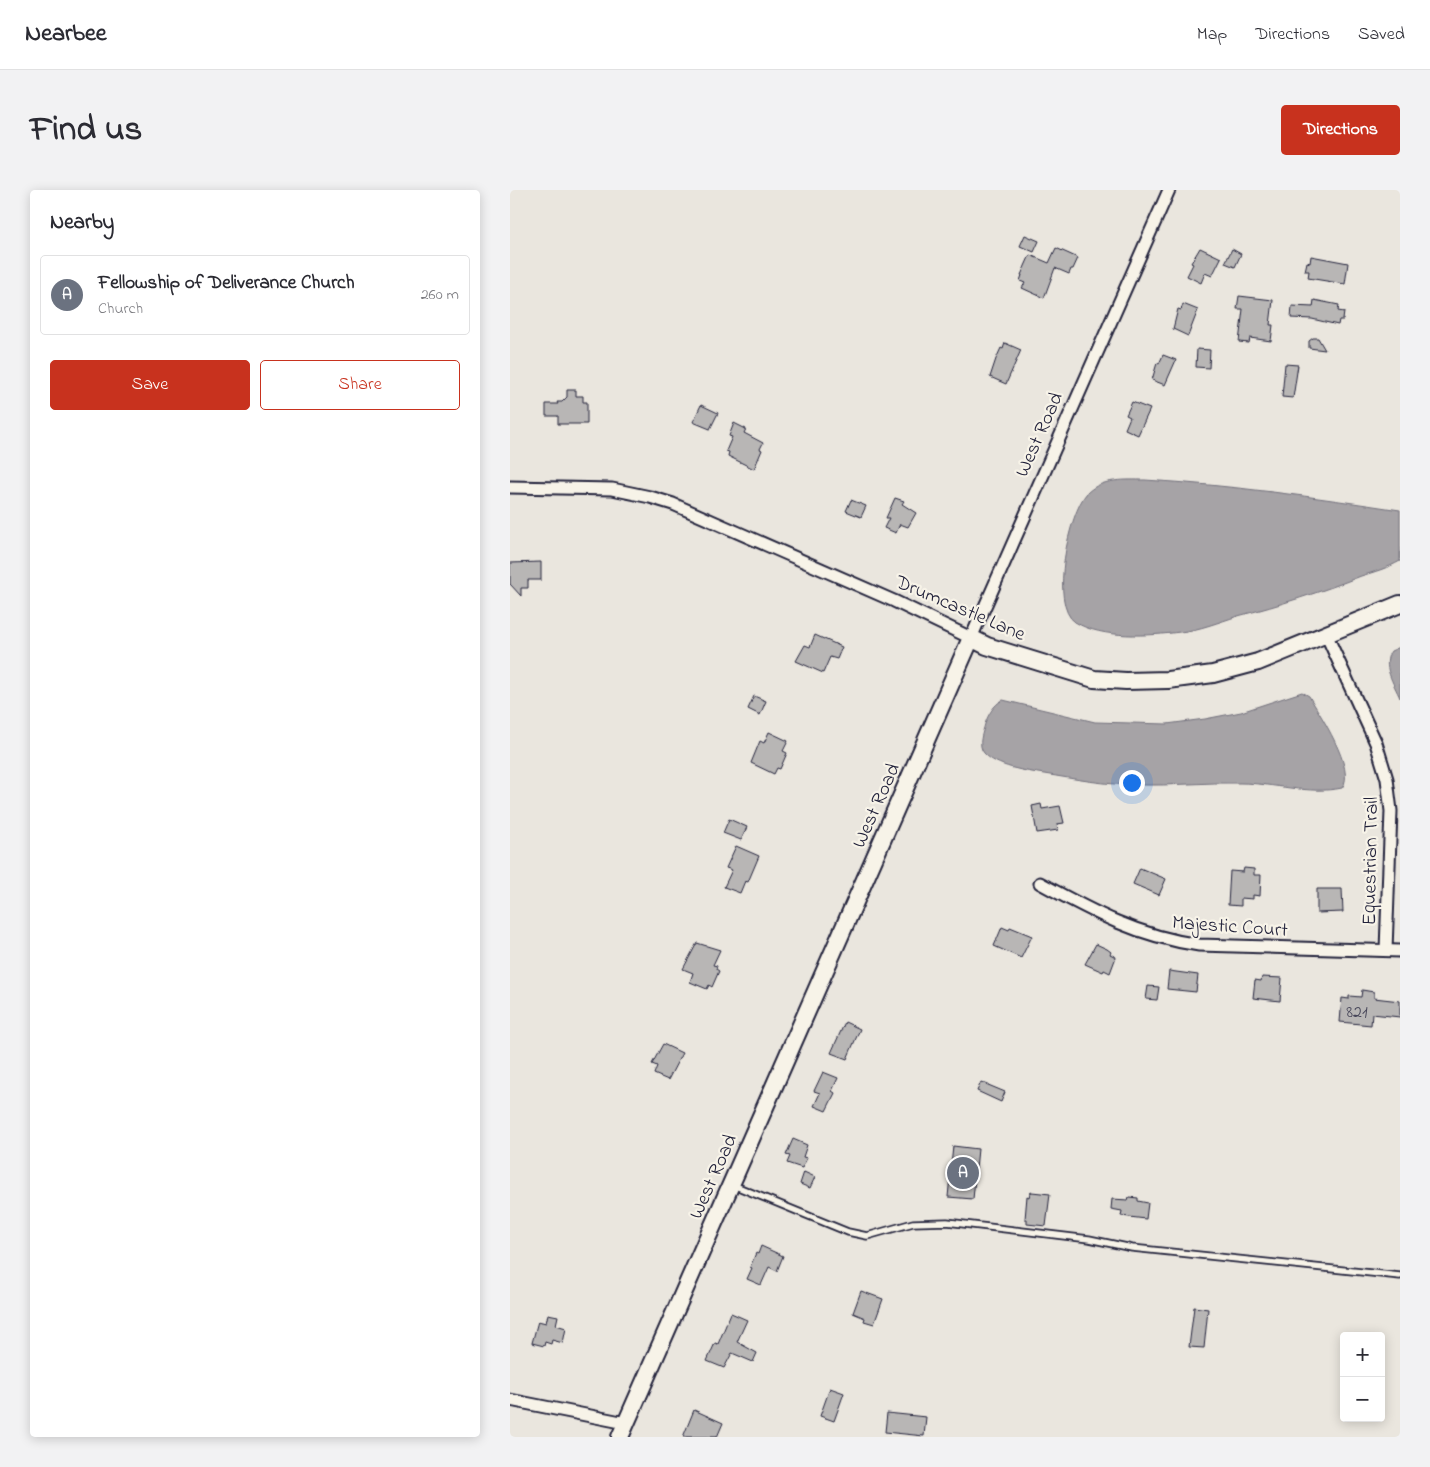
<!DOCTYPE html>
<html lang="en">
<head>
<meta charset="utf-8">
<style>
  body { margin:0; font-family:"Indie Flower",sans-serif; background:#f2f2f3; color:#2b2b33 }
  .controls { position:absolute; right:15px; bottom:15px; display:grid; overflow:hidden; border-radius:5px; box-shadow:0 2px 12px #0003 }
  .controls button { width:45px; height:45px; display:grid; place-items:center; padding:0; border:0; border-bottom:1px solid #e1e1e2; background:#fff; color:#2b2b33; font:25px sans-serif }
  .you { position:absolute; left:621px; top:592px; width:18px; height:18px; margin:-12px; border:4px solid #fff; border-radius:50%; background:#1a73e8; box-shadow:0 0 0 8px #1a73e833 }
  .badge { display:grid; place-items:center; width:32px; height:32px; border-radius:50%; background:#c8321e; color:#fff; font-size:16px; font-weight:700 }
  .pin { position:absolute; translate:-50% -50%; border:2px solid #fff; box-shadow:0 1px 5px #0006 }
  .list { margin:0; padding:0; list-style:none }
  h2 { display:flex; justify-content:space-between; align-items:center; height:65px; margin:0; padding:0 20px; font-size:21px }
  h2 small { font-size:16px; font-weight:400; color:#7c7c81 }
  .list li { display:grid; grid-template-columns:32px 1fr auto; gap:15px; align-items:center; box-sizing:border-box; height:80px; margin:0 10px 10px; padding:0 10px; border:1px solid #e1e1e2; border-radius:5px }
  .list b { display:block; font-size:19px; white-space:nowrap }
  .list p { margin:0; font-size:16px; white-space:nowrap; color:#7c7c81 }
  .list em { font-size:16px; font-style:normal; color:#7c7c81 }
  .actions { display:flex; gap:10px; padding:15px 20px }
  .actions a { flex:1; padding:11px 0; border:1px solid #c8321e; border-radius:5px; text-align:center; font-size:18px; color:#c8321e }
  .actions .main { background:#c8321e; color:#fff }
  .map { position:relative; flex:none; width:890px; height:1247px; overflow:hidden; border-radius:5px }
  header { display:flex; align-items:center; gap:30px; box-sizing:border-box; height:70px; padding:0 25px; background:#fff; border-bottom:1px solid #e1e1e2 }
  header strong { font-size:24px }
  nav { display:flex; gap:28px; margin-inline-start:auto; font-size:18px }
  .intro { display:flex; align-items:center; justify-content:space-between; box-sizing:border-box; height:120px; padding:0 30px }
  h1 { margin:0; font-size:35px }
  .button { padding:12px 22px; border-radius:5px; background:#c8321e; color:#fff; font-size:18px; font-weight:700 }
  main { display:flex; gap:30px; padding:0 30px }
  aside { flex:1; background:#fff; border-radius:5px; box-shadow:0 2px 12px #0003 }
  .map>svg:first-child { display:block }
</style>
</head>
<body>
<header>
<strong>Nearbee</strong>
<nav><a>Map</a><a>Directions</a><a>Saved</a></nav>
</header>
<div class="intro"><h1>Find us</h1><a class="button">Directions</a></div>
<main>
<aside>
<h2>Nearby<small></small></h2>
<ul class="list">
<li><span class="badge" style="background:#6b7280">A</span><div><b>Fellowship of Deliverance Church</b><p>Church</p></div><em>260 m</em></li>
</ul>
<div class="actions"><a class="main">Save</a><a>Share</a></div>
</aside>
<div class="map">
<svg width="890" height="1247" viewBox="0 0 890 1247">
  <rect width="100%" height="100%" fill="#eae6de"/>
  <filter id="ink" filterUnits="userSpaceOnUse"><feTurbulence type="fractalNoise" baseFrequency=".02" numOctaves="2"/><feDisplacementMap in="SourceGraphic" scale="10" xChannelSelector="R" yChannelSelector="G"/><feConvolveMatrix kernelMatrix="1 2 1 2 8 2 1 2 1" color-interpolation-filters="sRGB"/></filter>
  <g filter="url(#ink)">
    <g fill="#a6a3a6" stroke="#716f7b">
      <path d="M635 290C720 295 805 307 890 320V371C878 378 864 382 851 386 811 402 770 415 728 426 709 432 689 440 670 442 640 446 592 449 565 432 539 415 559 322 577 303 592 288 616 290 635 290Z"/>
      <path d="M890 457V508C884 494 871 475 881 461Z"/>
      <path d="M792 502 799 506C809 523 847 580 832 598 799 605 763 593 730 593 696 592 662 596 628 595 596 595 565 589 534 584 516 581 486 577 474 563 467 555 473 542 475 534 478 525 484 514 493 510L585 532 657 534 695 529 731 522Z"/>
    </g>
    <g fill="#b8b6b5" stroke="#22223b">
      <path d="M515 45 529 51 524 62 510 56Z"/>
      <path d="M546 58 568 68 563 79H561L559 84 545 78 534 108 512 98 515 93 510 91 512 85H511L520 65 539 73Z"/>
      <path d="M690 58 711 68 702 86 695 83 691 93 677 86 683 74 681 73Z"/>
      <path d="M722 59 731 64 725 77 715 73Z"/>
      <path d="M801 66 838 73 835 94 798 88 799 81H795L797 72 800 73Z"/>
      <path d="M729 106 763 110 760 135H763L761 151 740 148 739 153 729 152 733 119H727Z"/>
      <path d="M804 110 829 115 828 121 834 122 833 130H829L828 135 802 129 781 128 782 116 803 117Z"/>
      <path d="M673 114 688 120 678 146 663 139 668 119 671 120Z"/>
      <path d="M803 148H808L815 160 799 158V151Z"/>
      <path d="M495 153 511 160 496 194 480 187 486 169 491 158 493 159Z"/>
      <path d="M687 159 700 160 699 178 686 177Z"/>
      <path d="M653 165 666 170 655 195 642 190 647 173 649 174Z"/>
      <path d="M775 174 788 175 783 208 772 207Z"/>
      <path d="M57 200H66V206H73V212H77V234H48V226H36V214H48L47 212H52L57 207Z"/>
      <path d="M622 212 640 219 628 245 615 239 620 227 616 225Z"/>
      <path d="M191 215 208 223 200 239 183 232Z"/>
      <path d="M224 233 236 239 234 243 253 253 250 259 252 260 244 279 218 266 219 262 216 261 222 247 219 246Z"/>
      <path d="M385 308 394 311 392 314 406 323 398 337 390 334 386 343 374 338 379 328H376Z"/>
      <path d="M341 310 356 316 351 327 336 321Z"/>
      <path d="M31 372V390H18V398H11V406L0 394V373Z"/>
      <path d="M305 445 332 457 327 469 320 467 313 483 286 471 295 455 300 457Z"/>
      <path d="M244 506 256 511 250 525 238 519Z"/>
      <path d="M259 542 278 551 273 561 277 563 270 579 267 578 264 584 241 573 250 551 254 553Z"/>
      <path d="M531 614 532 619 550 616 554 633 547 634 548 640 527 643 522 616Z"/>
      <path d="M219 629 237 637 231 650 213 643Z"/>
      <path d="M226 656 249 666 238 692 235 691 230 703 214 697 222 680 216 678Z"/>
      <path d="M630 678 656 689 649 705 623 694Z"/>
      <path d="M734 678 744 679V685H751L750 706 743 705V709L731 708V716L718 715 720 681 733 682Z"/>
      <path d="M807 699H832L833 722 807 723Z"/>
      <path d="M492 737 499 740 500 737 522 746 511 768 484 756Z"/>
      <path d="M187 753 210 760 203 775 207 776 206 779 209 781 202 797 199 795 197 799 180 792 183 783 173 779Z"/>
      <path d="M586 754 597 759 601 762 600 764 606 767 600 783 594 780 593 782 575 774Z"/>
      <path d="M659 781 688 785 686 802 657 799Z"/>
      <path d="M752 787 772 788 770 811 743 808 745 790 751 791Z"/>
      <path d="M638 796 649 797 647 810 636 809Z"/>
      <path d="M852 800 864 802V808L890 811V827L862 824 861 835 830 832 832 808 839 809V806L851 807Z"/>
      <path d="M335 832 350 839 337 869 321 863Z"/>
      <path d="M153 854 172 863 158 890 144 884 147 876 142 874Z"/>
      <path d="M313 882 328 888 322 901 325 903 316 921 304 916 310 903 304 901Z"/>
      <path d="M471 892 495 902 491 912 467 901Z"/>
      <path d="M283 949 297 955 293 967 297 968 292 978 277 973 280 966 276 965Z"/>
      <path d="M443 956 468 959 463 1009 438 1007Z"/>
      <path d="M294 982 305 987 300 998 290 994Z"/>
      <path d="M522 1002 540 1004 536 1036 517 1034V1029H515L517 1006 519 1007 520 1003Z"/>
      <path d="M619 1007 628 1008V1011L638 1013 636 1029 611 1026 612 1021 601 1019 602 1009 618 1010Z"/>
      <path d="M251 1056 273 1066 267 1081 259 1077 251 1095 237 1089 242 1078 240 1077 246 1063 248 1064Z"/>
      <path d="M351 1101 373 1109 364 1134 354 1131 355 1128 343 1123Z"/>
      <path d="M684 1117 698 1119 694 1158 679 1157Z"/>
      <path d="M221 1123 237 1130 227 1152 247 1163 243 1172 222 1163 214 1178 197 1171 205 1153 208 1154Z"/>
      <path d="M38 1124 48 1126 46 1135 56 1138 53 1153 42 1150 41 1154 35 1152 34 1156 22 1153 28 1131 36 1133Z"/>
      <path d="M320 1198 334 1203 324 1231 310 1226Z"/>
      <path d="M184 1220 213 1233 207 1247H173Z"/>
      <path d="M377 1223 416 1227 414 1246 375 1242Z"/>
    </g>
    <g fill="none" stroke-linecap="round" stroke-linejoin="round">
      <g stroke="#22223b" stroke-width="9">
        <path id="lane" d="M223 995 338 1042 357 1046 403 1033 437 1032 579 1049 622 1058 890 1086"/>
      </g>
      <g stroke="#22223b" stroke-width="15">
        <g id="street">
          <path d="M0 297 102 299 140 307 163 314 384 411 461 448 659 0"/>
          <path d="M816 444 866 553 877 589 881 621 876 760"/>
          <path d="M530 693C583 722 627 746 689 755L890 761"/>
          <path d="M0 1210 116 1233"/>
        </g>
      </g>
      <g stroke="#22223b" stroke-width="20">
        <path id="secondary" d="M110 1247 461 448 477 456 584 489 616 491 658 490 703 484 748 472 890 414"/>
      </g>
      <use href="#lane" stroke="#f7f3e8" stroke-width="5.5"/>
      <use href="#street" stroke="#f7f3e8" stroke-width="11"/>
      <use href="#secondary" stroke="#f7f3e8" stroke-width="16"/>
    </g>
  </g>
  <g text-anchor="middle" stroke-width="4.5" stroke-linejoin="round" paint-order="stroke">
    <g font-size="18" fill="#48475a">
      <text x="847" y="827">821</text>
    </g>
    <g font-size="20" fill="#22223b" stroke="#f7f3e8">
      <text transform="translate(528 244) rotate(-66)" y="7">West Road</text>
      <text transform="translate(451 417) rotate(23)" y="7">Drumcastle Lane</text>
      <text transform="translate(365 615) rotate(-66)" y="7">West Road</text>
      <text transform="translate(859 671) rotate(-89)" y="7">Equestrian Trail</text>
      <text transform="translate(720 735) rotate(4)" y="7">Majestic Court</text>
      <text transform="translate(202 986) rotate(-66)" y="7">West Road</text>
    </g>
  </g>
</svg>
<div class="controls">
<button>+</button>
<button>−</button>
</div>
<div class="you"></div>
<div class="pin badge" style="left:453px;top:983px;background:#6b7280">A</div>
</div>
</main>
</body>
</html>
